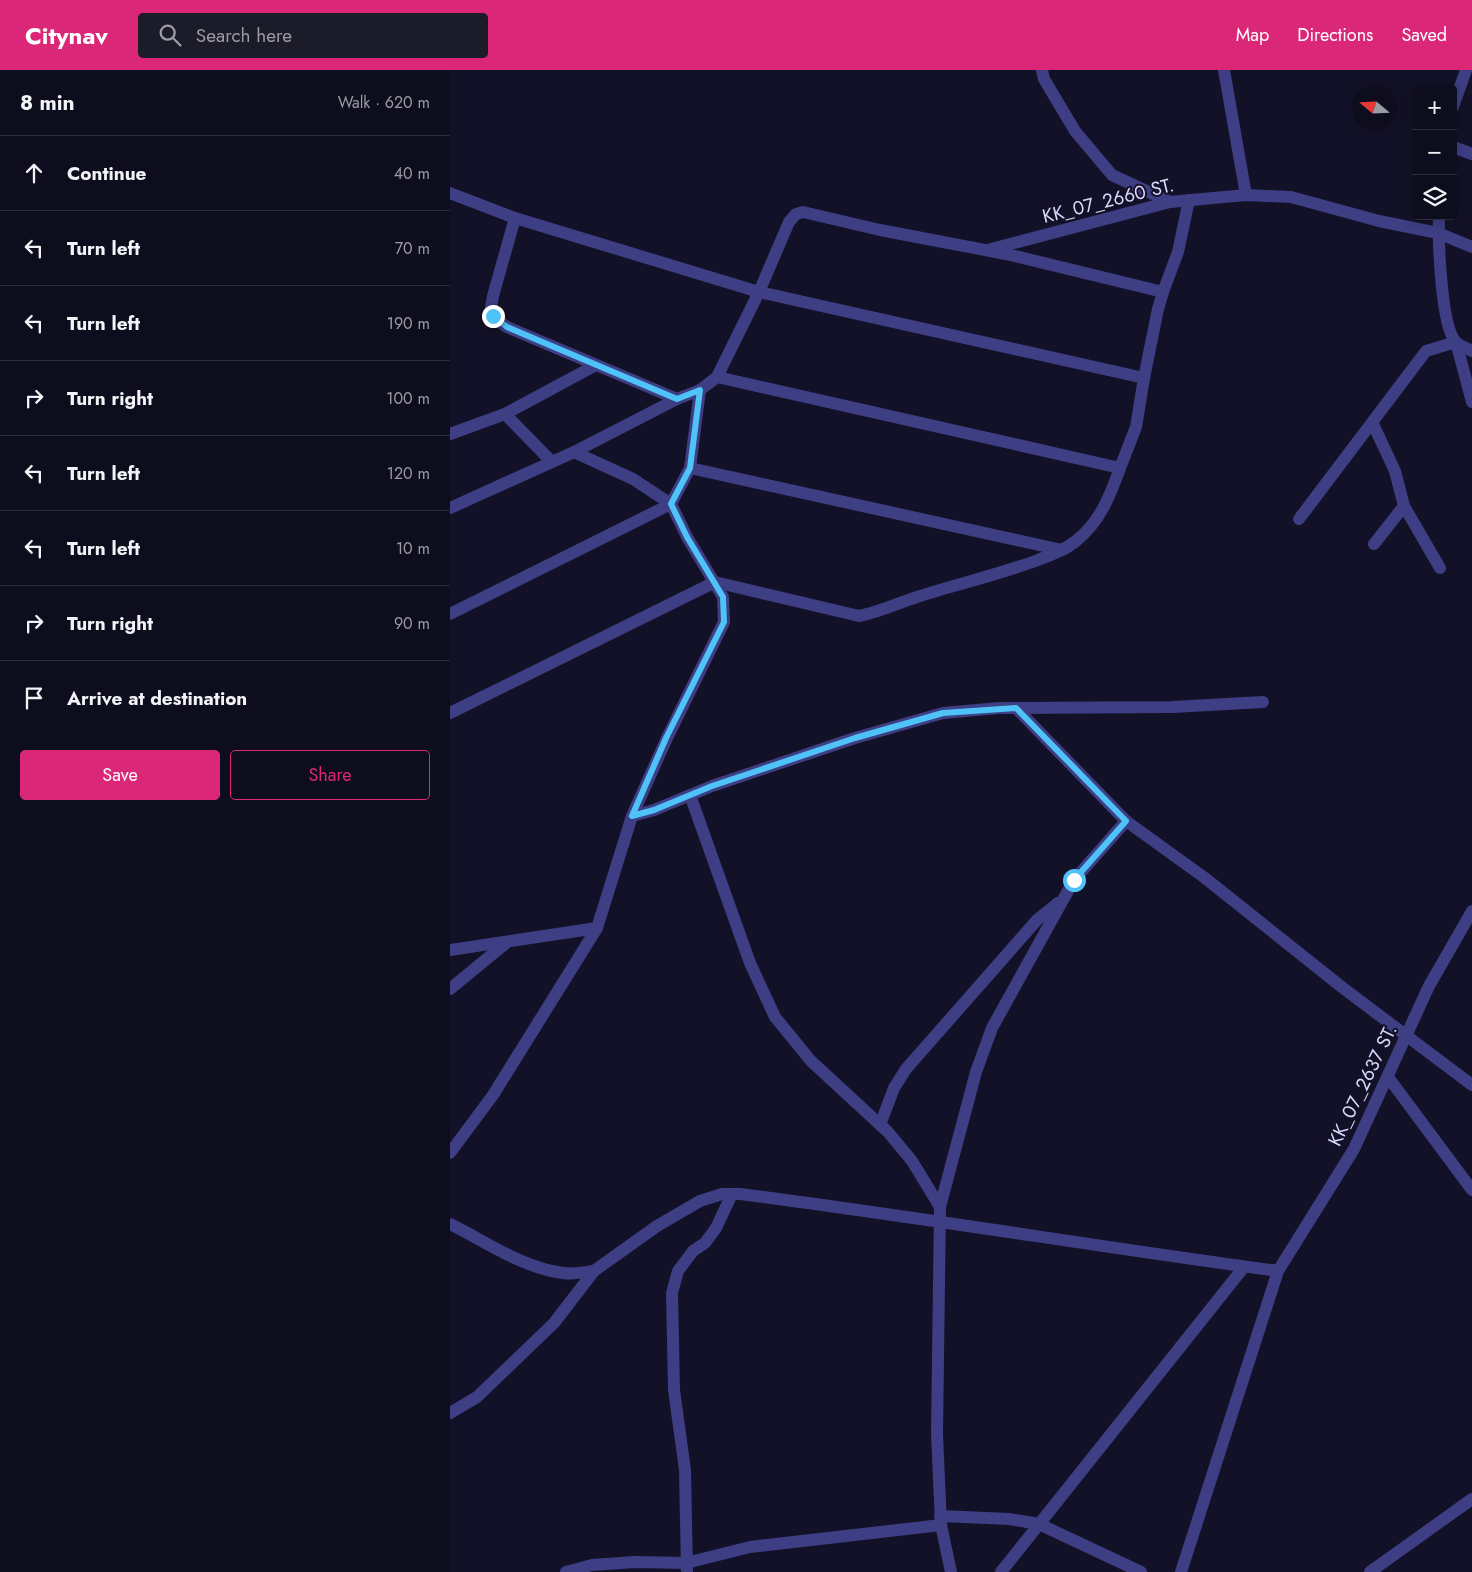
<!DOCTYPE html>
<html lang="en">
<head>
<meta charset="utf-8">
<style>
  body { margin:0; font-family:Jost,sans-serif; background:#1c1b2a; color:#f1f3f6 }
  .controls { position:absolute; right:15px; top:15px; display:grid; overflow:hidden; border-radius:5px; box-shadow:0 2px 12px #0003 }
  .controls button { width:45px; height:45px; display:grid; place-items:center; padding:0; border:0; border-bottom:1px solid #2e2d3b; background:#0e0d1d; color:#f1f3f6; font:25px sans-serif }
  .compass { position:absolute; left:902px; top:15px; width:45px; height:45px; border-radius:50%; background:#0e0d1d; box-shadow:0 2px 12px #0003; rotate:289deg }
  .stop { position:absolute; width:15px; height:15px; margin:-11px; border:4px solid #4fc3f7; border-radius:50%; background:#fff }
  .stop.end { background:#4fc3f7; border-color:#fff; box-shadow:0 1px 5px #0008 }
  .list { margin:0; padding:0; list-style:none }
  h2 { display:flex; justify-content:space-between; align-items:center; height:65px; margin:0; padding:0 20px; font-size:21px }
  h2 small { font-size:16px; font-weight:400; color:#9b9ca4 }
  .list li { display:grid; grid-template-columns:32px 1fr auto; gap:15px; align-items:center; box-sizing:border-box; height:75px; padding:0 20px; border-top:1px solid #2e2d3b }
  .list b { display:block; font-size:19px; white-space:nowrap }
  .list em { font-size:16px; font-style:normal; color:#9b9ca4 }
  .actions { display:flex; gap:10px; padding:15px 20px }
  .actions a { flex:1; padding:11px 0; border:1px solid #db2777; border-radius:5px; text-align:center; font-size:18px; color:#db2777 }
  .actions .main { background:#db2777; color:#fff }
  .icon { flex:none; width:28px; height:28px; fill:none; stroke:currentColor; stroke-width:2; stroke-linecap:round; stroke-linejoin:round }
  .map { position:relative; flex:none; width:1022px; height:1502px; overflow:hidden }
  header { display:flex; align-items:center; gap:30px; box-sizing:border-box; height:70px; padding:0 25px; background:#db2777; color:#fff }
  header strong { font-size:24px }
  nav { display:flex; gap:28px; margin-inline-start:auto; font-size:18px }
  .search { width:350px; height:45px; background:#1c1b2a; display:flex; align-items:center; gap:12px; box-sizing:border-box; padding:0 18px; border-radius:5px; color:#9b9ca4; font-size:19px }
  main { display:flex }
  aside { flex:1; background:#0e0d1d }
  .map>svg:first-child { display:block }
</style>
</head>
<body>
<header>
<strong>Citynav</strong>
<div class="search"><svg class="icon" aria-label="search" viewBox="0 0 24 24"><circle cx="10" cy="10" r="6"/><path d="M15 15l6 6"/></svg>Search here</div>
<nav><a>Map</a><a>Directions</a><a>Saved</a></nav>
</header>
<main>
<aside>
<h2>8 min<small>Walk · 620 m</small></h2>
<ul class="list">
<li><svg class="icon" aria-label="ahead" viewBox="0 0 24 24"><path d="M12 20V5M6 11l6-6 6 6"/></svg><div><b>Continue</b></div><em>40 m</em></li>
<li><svg class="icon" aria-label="left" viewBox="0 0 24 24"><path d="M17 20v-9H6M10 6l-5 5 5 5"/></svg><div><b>Turn left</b></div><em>70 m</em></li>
<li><svg class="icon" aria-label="left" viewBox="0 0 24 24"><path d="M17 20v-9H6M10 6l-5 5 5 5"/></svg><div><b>Turn left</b></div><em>190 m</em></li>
<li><svg class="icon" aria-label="right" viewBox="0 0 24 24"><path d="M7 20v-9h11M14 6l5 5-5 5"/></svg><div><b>Turn right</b></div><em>100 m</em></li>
<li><svg class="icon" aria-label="left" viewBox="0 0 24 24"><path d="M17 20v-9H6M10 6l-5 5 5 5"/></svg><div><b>Turn left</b></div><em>120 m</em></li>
<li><svg class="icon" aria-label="left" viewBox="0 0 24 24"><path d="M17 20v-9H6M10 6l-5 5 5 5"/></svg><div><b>Turn left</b></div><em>10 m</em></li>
<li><svg class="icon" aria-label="right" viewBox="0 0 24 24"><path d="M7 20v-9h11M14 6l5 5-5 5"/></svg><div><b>Turn right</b></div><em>90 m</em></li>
<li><svg class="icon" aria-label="arrive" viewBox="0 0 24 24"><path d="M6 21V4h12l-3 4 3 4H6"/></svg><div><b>Arrive at destination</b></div></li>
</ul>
<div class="actions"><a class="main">Save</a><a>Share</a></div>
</aside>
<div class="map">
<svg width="1022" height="1502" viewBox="0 0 1022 1502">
  <rect width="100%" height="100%" fill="#131127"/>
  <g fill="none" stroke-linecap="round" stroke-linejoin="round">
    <g stroke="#3d3e84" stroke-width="12">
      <path d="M592 0 594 9 625 61 662 105 720 132"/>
      <path d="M774 0 796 125"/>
      <path d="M1003 37 1016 0"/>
      <path d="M1003 77 1022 84"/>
      <path d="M0 123 65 148 309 222 694 308 686 357 670 398 267 307"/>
      <path d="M989 146C988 170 991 254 1005 271 1009 276 1017 278 1022 281"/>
      <path d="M65 148 43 226 41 237 43 247 57 257 227 329"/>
      <path d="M541 179 720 132 796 125 841 127 929 151 988 163 1022 177"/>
      <path d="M713 222 728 182 739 130"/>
      <path d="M55 344 102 392"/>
      <path d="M923 354 945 401 954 436 990 498"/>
      <path d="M0 364 55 344 146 295"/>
      <path d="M124 382 183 409 221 434 237 467 273 527 274 552 217 668 182 746"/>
      <path d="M240 398 612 480"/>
      <path d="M0 438 124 382 227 329 250 320 267 307 309 222 339 152 346 144 353 142 430 160 561 185 713 222 708 239 694 308"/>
      <path d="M849 449 976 281 1006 272 1022 332"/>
      <path d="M924 474 954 436"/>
      <path d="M0 544 221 434 240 398 250 320"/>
      <path d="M566 638 676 751 755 808 893 918 1022 1015"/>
      <path d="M0 643 265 512 409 546C430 542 448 533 467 527 507 514 548 505 588 490 601 485 615 480 626 471 650 452 660 426 670 398"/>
      <path d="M240 725 300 893 325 947 361 991 438 1062 462 1091 490 1137"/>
      <path d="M0 880 147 858"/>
      <path d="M0 919 56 873"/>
      <path d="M938 1007 1022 1120"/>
      <path d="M430 1055 444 1018 456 999 587 850 608 833"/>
      <path d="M0 1083 43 1025 147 858 182 746 204 740 262 716 405 668 493 643 549 638 722 637 813 632"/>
      <path d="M0 1154C37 1172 72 1198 113 1203 123 1205 134 1202 144 1201"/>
      <path d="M0 1343 27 1327 104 1253 144 1201 207 1156 250 1131 272 1124H290C470 1147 649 1177 828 1201"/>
      <path d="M490 1446 559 1449 589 1454 691 1502"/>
      <path d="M116 1502 142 1495 185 1492 236 1493 300 1477 491 1455"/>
      <path d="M237 1502 235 1400 224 1320 222 1223 228 1201 243 1181 255 1173 266 1158 282 1124"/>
      <path d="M501 1502 491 1455 487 1364 490 1137 526 1002 542 958 624 810 676 751"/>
      <path d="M551 1502 794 1197"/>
      <path d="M731 1502 828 1201 904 1079 979 916 1022 841"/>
      <path d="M920 1502 1022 1429"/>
    </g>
  </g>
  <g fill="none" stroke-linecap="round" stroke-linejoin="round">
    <path stroke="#4fc3f7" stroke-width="6" d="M43 246 57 257 227 329 250 320 240 398 221 434 237 467 273 527 274 552 216 668 182 746 204 740 262 716 405 668 493 643 566 638 676 751 624 810"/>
  </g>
  <g text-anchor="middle" stroke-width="4" stroke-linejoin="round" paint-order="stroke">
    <g font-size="19" fill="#dbd8fe" stroke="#131127">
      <text transform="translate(658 130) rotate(-14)" y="7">KK_07_2660 ST.</text>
      <text transform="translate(912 1015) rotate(-64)" y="7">KK_07_2637 ST.</text>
    </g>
  </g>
</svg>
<div class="controls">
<button>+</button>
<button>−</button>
<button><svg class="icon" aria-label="layers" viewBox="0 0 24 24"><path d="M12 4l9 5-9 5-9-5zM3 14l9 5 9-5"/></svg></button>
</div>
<svg class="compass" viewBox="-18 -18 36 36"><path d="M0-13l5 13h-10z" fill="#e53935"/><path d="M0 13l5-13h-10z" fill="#9b9ca4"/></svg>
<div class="stop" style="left:624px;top:810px"></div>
<div class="stop end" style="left:43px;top:246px"></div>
</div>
</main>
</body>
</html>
